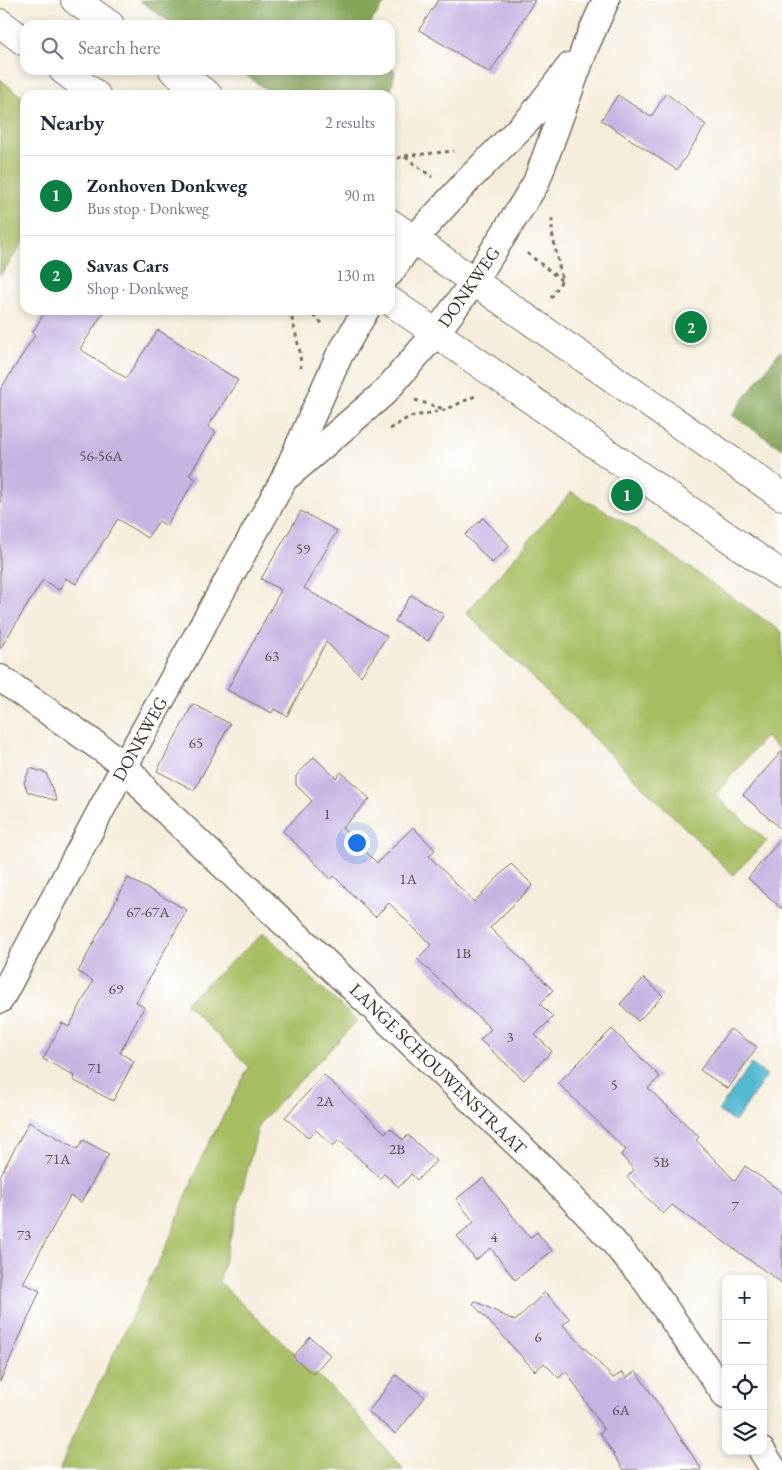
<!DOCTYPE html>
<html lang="en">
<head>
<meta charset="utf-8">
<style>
  body { margin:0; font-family:"EB Garamond",serif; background:#f2f2f3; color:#1f2937 }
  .controls { position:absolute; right:15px; bottom:15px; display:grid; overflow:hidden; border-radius:10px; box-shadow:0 2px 8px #0003 }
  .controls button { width:45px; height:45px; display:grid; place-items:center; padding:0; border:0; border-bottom:1px solid #e0e1e3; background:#fff; color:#1f2937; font:25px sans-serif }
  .you { position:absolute; left:356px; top:842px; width:18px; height:18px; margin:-12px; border:4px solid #fff; border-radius:50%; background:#1a73e8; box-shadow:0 0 0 8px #1a73e833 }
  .badge { display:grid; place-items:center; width:32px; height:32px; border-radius:50%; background:#0b8043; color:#fff; font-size:16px; font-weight:700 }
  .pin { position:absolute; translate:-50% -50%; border:2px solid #fff; box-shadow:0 1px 5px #0006 }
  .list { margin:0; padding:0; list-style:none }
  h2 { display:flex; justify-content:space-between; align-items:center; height:65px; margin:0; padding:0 20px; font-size:21px }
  h2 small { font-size:16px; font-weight:400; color:#747a83 }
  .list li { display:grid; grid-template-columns:32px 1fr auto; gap:15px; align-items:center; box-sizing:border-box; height:80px; padding:0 20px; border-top:1px solid #e0e1e3 }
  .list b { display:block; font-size:19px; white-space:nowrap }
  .list p { margin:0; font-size:16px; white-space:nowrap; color:#747a83 }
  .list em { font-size:16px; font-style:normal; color:#747a83 }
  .icon { flex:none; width:28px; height:28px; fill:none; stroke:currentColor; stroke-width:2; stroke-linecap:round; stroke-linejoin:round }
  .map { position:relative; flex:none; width:782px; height:1470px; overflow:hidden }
  .search { position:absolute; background:#fff; box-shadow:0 2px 8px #0003; left:20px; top:20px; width:375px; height:55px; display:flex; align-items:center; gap:12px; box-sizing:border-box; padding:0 18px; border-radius:15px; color:#747a83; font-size:19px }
  .panel { position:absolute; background:#fff; box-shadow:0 2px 8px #0003; left:20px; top:90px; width:375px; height:225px; border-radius:15px }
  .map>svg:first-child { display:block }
</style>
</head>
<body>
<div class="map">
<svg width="782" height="1470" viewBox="0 0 782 1470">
  <rect width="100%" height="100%" fill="#fff"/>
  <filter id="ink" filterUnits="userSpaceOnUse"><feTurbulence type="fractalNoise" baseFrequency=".02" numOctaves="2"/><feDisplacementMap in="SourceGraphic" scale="10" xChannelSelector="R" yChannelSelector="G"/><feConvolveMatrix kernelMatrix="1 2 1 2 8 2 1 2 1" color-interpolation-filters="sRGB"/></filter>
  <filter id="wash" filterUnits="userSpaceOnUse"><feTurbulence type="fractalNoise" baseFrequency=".0096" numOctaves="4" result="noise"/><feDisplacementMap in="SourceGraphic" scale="20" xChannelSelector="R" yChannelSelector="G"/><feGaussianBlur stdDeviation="1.12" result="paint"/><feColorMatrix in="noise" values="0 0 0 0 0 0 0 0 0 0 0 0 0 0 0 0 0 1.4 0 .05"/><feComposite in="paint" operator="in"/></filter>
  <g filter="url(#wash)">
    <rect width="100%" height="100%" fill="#f5eddb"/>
    <g fill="#a6bd62" stroke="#707440">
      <path d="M0 79 25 99V240L0 276Z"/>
      <path d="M571 492 626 523 782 632V752L765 737 715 795 767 841 733 875 466 613Z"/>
      <path d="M264 933 357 1021 259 1124 219 1282 345 1401 404 1470H60L71 1441 169 1240 202 1156 249 1067 185 1003Z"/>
    </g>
    <g fill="#84a458" stroke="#60673b">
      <path d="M139 0H387L369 25H174Z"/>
      <path d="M390 67 395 71 390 95H274L238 70H390Z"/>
      <path d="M780 351 782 352V449L732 415Z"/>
    </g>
    <path fill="#53b8d1" stroke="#477178" d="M751 1064 767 1075 735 1122 718 1111Z"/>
    <g id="blocks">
      <g fill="#c5b3e2">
        <path d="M438 0H535L490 73 419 30Z"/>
        <path d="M666 93 706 125 677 170 601 120 618 95 651 117Z"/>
        <path d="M46 310H105L80 349 126 378 158 330 238 380 208 427 216 432 189 475 196 479 166 526 159 521 147 538 118 519 76 584 66 578 59 590 43 580 0 649V390L35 335 32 333Z"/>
        <path d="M301 511 337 531 304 588 387 636 361 676 326 642 287 716 274 709 272 713 227 690 281 590 261 579Z"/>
        <path d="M483 518 510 546 492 563 465 535Z"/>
        <path d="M411 595 444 614 428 641 395 621Z"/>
        <path d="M193 704 230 724 194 790 157 771Z"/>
        <path d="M782 751V830L743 795Z"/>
        <path d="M314 757 336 778 341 772 370 799 342 828 377 863 413 827 435 850 429 856 474 902 511 864 533 885 490 928 553 990 540 1004 553 1017 535 1035 552 1051 524 1080 480 1040 491 1029 417 959 431 945 389 903 375 917 334 876 331 879 283 831 312 801 296 785V776Z"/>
        <path d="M30 768 46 773 57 801 28 792 24 783Z"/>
        <path d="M782 838V909L748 878Z"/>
        <path d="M128 878 187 910 136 1002 144 1007 120 1053 134 1061 113 1101 73 1080 75 1076 43 1059 62 1023 69 1027 93 981 78 972Z"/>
        <path d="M644 978 663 996 638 1021 620 1004Z"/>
        <path d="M612 1029 660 1077 648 1088 699 1137 696 1140 735 1181 745 1166 782 1192V1283L672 1205 663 1214 627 1177 634 1170 621 1155 626 1150 558 1083Z"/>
        <path d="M730 1029 757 1047 728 1089 700 1070Z"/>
        <path d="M324 1075 385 1133 390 1128 403 1140 408 1135 436 1161 417 1180 411 1174 399 1187 384 1174 380 1178 339 1140 333 1146 316 1130 308 1138 285 1117Z"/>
        <path d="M29 1122 78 1149 83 1140 109 1154 81 1202 70 1196 23 1283 40 1291 0 1382V1176Z"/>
        <path d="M483 1178 530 1238 537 1232 552 1251 515 1280 491 1248 476 1260 457 1236 474 1222 456 1199Z"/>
        <path d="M545 1292 570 1319 563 1325 613 1378 623 1372 626 1378 636 1371 702 1470H624L600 1433 604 1430 566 1371 559 1378 544 1363 535 1371 473 1304 475 1301 515 1321Z"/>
        <path d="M310 1337 330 1355 313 1374 293 1357Z"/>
        <path d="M396 1375 425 1397 396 1434 368 1412Z"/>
      </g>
    </g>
  </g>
  <g filter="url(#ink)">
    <use href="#blocks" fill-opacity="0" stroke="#7c6e60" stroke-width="1"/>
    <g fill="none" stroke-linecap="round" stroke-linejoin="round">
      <g stroke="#7c6e60" stroke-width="29">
        <g id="minor">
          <path d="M390 273 413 240 468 180 531 117 570 66"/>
          <path d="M289 475 384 393 436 333 475 280 536 183 586 45 606 0"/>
          <path d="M0 678 125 765 151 797 546 1171 611 1239 646 1281 726 1396"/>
          <path d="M0 1000 125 765 283 481 339 356 366 310"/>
          <path d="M762 1451 774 1470"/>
        </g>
      </g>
      <g stroke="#7c6e60" stroke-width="30">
        <g id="trunk">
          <path d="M75 0 110 25"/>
          <path d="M0 23 25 42"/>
          <path d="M63 70 96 95"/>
          <path d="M173 70 208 95"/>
          <path d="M390 223 782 496"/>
          <path d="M390 301 782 575"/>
        </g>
      </g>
      <g stroke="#7c6e60" stroke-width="3" stroke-dasharray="4 4" stroke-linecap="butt">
        <path d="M405 157 432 177"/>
        <path d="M390 161 404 156 454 151"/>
        <path d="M527 253 561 280"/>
        <path d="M551 298 562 280 552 233V216"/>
        <path d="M290 310 300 352 301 368"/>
        <path d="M307 310 323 324"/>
        <path d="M415 400 444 409"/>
        <path d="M390 429 409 417 445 410 475 396"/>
      </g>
      <use href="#minor" stroke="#fff" stroke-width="26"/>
      <use href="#trunk" stroke="#fff" stroke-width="28"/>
    </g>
  </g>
  <g text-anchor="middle" stroke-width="4" stroke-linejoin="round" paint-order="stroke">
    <g font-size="15" fill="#5e4c4f">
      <text x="101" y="461">56-56A</text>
      <text x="303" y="554">59</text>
      <text x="272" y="661">63</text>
      <text x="196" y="748">65</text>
      <text x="327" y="819">1</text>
      <text x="408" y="884">1A</text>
      <text x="148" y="917">67-67A</text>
      <text x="463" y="958">1B</text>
      <text x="116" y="994">69</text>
      <text x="510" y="1042">3</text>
      <text x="95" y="1073">71</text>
      <text x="614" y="1090">5</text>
      <text x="325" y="1106">2A</text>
      <text x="397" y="1154">2B</text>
      <text x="58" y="1164">71A</text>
      <text x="661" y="1167">5B</text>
      <text x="735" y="1211">7</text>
      <text x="24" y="1240">73</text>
      <text x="494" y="1242">4</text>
      <text x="538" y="1342">6</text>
      <text x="621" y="1415">6A</text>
    </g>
    <g font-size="18" fill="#3b2a1e" stroke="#fff">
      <text transform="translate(469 287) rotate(-55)" y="6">DONKWEG</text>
      <text transform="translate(140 739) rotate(-61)" y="6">DONKWEG</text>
      <text transform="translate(438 1069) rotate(44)" y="6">LANGE SCHOUWENSTRAAT</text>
    </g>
  </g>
</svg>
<div class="controls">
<button>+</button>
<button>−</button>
<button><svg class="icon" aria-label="locate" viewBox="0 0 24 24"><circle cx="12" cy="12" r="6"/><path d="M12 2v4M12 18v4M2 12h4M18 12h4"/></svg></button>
<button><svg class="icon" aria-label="layers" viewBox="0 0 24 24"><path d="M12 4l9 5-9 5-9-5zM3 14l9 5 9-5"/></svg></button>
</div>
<div class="you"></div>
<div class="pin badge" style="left:627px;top:495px">1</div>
<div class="pin badge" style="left:691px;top:327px">2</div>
<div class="search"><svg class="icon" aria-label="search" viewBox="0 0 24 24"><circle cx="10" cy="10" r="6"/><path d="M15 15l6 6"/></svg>Search here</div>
<section class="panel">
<h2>Nearby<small>2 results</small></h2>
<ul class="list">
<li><span class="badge">1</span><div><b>Zonhoven Donkweg</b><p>Bus stop · Donkweg</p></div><em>90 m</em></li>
<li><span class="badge">2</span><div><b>Savas Cars</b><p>Shop · Donkweg</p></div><em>130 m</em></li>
</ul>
</section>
</div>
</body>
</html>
